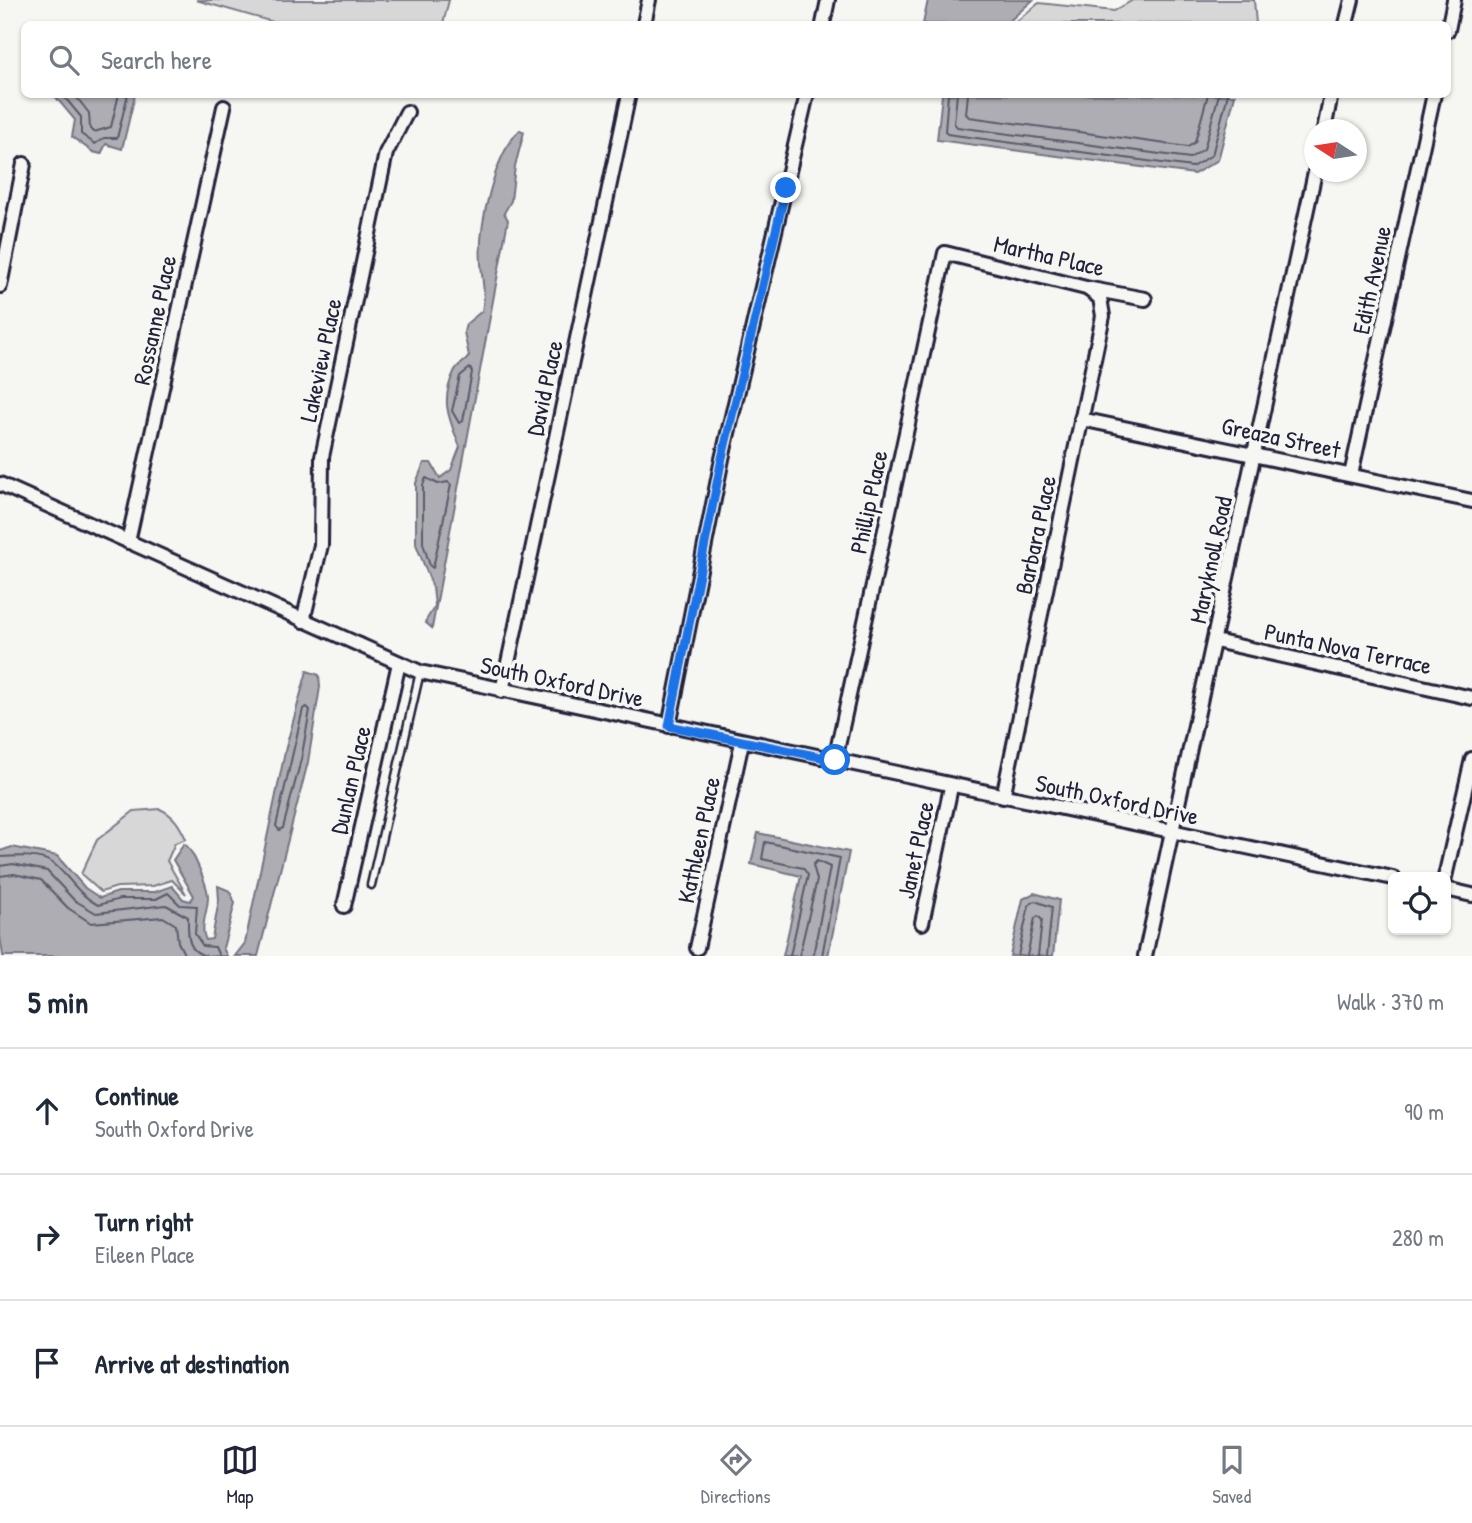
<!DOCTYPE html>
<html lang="en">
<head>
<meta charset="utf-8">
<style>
  body { margin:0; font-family:"Patrick Hand",sans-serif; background:#f6f6f7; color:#1f2937 }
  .controls { position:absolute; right:21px; bottom:21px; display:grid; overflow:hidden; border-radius:10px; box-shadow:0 2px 5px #0004 }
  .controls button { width:63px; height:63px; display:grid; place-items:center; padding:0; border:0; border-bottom:2px solid #e0e1e3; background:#fff; color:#1f2937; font:35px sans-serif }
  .compass { position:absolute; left:1304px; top:119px; width:63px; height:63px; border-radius:50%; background:#fff; box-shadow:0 2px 5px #0004; rotate:282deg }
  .stop { position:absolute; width:21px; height:21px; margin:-16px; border:5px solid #1a73e8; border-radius:50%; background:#fff }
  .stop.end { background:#1a73e8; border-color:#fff; box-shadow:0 2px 7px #0008 }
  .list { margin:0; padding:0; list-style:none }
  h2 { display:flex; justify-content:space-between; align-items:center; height:91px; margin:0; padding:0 28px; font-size:30px }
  h2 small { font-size:23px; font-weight:400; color:#747a83 }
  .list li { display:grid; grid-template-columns:46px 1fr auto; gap:21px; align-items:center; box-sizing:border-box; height:126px; padding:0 28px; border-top:2px solid #e0e1e3 }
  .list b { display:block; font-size:26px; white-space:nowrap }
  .list p { margin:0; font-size:23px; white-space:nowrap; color:#747a83 }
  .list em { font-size:23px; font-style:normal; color:#747a83 }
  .icon { flex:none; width:38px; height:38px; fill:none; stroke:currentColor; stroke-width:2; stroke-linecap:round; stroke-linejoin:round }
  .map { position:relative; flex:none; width:1472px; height:956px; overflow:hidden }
  .search { position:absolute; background:#fff; box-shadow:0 2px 5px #0004; left:21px; right:21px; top:21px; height:77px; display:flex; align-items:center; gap:18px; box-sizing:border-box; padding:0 24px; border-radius:10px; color:#747a83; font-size:26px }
  .sheet { height:469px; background:#fff }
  nav { display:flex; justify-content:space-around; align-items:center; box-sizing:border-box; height:98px; border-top:2px solid #e0e1e3; background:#fff; font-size:19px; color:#747a83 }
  nav a { display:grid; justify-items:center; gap:4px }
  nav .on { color:#22223b }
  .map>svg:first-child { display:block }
</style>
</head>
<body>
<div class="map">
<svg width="1472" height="956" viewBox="0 0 1472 956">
  <rect width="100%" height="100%" fill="#f6f6f2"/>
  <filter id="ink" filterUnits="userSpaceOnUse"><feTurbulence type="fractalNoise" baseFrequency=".0143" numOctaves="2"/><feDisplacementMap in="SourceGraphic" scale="14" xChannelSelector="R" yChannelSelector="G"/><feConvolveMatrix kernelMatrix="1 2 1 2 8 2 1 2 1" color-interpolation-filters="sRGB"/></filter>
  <g filter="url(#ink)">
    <g fill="#d7d7d7" stroke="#7c7c89" stroke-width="2">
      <path d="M196 0H449L443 24H280Z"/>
      <path d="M1133 0H1254L1256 24H1013L1039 3 1114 11Z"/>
      <path d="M160 809C174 815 180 826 186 839L175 843 167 861 186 894 172 880 153 886 117 887 101 892 81 874 97 840 134 811Z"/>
    </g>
    <g fill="#adadb3" stroke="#757583" stroke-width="2">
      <path d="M928 0H1033L1006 24H923Z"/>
      <path d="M54 95H135L122 149 106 144 101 154 93 152 72 137 75 120Z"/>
      <path d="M942 95V94L1235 95 1218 160 1194 174 937 140Z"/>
      <path d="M520 130 524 132 515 166 511 201 504 213 508 220 432 628 425 622 435 606 433 588 416 544V483L424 463H431L440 478 451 470 460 447C449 418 440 402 454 372 458 363 465 364 469 356L464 332 466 324 482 311C486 293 482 280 481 263 478 228 494 154 520 130Z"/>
      <path d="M307 671 319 675 320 687 308 762 258 956H235L245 943 286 747Z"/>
      <path d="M758 833 849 852 828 956H783L801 876 751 864Z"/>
      <path d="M184 844C192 847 208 887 208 897 208 912 199 927 206 940L212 939 219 900 218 886 230 891 235 903 223 948 227 956H3L0 936V851L12 847 57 856 85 888 100 898 118 892H155L172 886 183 899 190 901 194 896 173 860Z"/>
      <path d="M1034 893 1059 900 1053 956H1010L1023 899Z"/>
    </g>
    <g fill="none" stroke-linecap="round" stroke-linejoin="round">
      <g stroke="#5a5a6b" stroke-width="2">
        <path d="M62 94 81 117V134L95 144 104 138H117L128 94"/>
        <path d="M74 94 89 113 90 129 94 132 111 127 119 94"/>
        <path d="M948 94 945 131 947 134 1192 167 1212 155 1228 94"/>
        <path d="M957 94 954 123 957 127 1190 158 1204 149 1219 94"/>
        <path d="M968 94 966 114 969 117 1188 147 1195 142 1208 94"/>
        <path d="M470 368 472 372 463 421 459 423 452 411 460 376Z"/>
        <path d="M426 478 438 484 448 482 451 485 433 568 430 566 423 543V485Z"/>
        <path d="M307 707 310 710 301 760 283 828 279 830 276 826 303 709Z"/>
        <path d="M0 857C14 856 42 854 54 864 71 878 76 893 98 905L120 899H156L168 893 180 905 197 906 195 934 203 946 215 947 219 956"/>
        <path d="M0 866 13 864 47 871 74 900 96 913 166 905 188 917C188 934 186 953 208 956"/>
        <path d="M0 876 14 874 41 880 68 908 91 923 163 917 176 925 178 942 185 956"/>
        <path d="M790 956 808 875 803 868 762 859 765 842 840 858 822 956"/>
        <path d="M799 956 817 880 813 865 817 861 830 867 813 956"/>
        <path d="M1018 956 1029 905 1035 901 1052 907 1047 956"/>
        <path d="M1027 956 1035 918 1038 916 1042 920 1038 956"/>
      </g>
      <g stroke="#22223b" stroke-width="11">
        <path id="service" d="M371 885 420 672"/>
      </g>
      <g stroke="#22223b" stroke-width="18">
        <g id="minor">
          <path d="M644 24 649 0"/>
          <path d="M823 24 828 0"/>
          <path d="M1346 24 1352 0"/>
          <path d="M1448 30 1454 0"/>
          <path d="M1324 130 1331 94"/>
          <path d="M0 286 24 164"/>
          <path d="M1081 419 1472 501"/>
          <path d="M1351 475 1434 94"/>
          <path d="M0 484 420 672 1393 878"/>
          <path d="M128 542 224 107"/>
          <path d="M303 621 321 545 322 457 386 153 407 112"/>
          <path d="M1215 641 1472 698"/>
          <path d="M502 691 629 94"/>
          <path d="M669 726 722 459 807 94"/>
          <path d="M835 760 945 253 1086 288 1145 299"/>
          <path d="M1003 797 1103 316 1100 298 1088 289"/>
          <path d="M1445 877 1472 759"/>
          <path d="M1446 889 1472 895"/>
          <path d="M344 906 399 663"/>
          <path d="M922 923 951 787"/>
          <path d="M697 948 742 742"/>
          <path d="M1145 956 1315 172"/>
        </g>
      </g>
      <use href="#service" stroke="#f6f6f2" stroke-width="6"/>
      <use href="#minor" stroke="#f6f6f2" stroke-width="12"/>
    </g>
  </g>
  <g fill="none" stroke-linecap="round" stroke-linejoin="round" filter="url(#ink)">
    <path stroke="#1a73e8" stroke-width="9" d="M786 188 722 458 669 726 835 760"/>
  </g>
  <g text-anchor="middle" stroke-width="7" stroke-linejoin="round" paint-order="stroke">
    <g font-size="24" fill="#22223b" stroke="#f6f6f2">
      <text transform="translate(1049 256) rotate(13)" y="8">Martha Place</text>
      <text transform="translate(1372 280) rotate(-78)" y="8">Edith Avenue</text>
      <text transform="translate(155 320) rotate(-78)" y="8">Rossanne Place</text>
      <text transform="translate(321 360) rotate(-78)" y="8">Lakeview Place</text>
      <text transform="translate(545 388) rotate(-78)" y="8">David Place</text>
      <text transform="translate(1281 438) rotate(12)" y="8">Greaza Street</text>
      <text transform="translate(869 502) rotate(-78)" y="8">Phillip Place</text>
      <text transform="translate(1036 535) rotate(-78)" y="8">Barbara Place</text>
      <text transform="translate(1211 560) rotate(-78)" y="8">Maryknoll Road</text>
      <text transform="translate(1348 649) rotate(12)" y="8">Punta Nova Terrace</text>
      <text transform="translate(562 682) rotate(12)" y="8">South Oxford Drive</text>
      <text transform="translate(351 780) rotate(-77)" y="8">Dunlan Place</text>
      <text transform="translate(1117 800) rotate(12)" y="8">South Oxford Drive</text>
      <text transform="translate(699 840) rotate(-78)" y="8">Kathleen Place</text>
      <text transform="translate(916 850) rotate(-78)" y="8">Janet Place</text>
    </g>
  </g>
</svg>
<div class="controls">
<button><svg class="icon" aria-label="locate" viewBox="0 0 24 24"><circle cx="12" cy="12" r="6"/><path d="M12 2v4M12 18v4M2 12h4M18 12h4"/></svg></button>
</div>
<svg class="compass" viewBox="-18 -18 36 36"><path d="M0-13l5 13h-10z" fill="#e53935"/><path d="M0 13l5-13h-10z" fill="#747a83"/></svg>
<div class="stop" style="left:835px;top:760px"></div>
<div class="stop end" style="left:786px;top:188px"></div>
<div class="search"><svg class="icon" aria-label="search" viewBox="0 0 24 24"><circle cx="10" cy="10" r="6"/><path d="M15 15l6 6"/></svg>Search here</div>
</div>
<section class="sheet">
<h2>5 min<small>Walk · 370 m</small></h2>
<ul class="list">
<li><svg class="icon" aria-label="ahead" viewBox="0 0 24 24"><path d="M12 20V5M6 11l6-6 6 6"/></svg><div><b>Continue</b><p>South Oxford Drive</p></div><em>90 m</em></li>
<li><svg class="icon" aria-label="right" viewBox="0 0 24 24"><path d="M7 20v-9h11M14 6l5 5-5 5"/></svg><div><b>Turn right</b><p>Eileen Place</p></div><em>280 m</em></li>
<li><svg class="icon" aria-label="arrive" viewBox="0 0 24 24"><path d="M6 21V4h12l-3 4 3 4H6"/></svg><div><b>Arrive at destination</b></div></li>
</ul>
</section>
<nav>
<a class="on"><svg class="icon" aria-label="map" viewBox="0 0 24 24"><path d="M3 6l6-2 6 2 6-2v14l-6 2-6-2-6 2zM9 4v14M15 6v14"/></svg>Map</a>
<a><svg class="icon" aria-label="directions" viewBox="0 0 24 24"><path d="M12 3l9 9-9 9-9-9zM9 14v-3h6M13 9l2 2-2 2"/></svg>Directions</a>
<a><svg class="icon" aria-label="saved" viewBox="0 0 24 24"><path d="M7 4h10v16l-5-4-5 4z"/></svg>Saved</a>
</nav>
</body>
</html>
